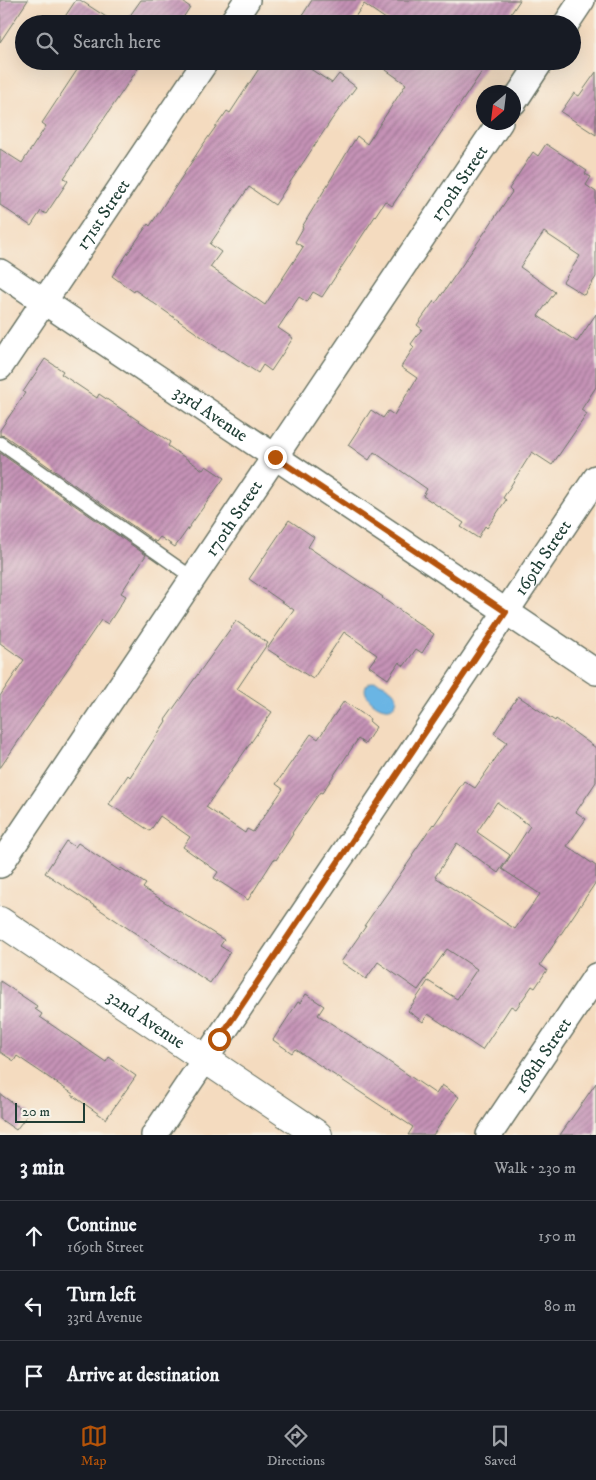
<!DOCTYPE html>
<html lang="en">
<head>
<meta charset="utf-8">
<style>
  body { margin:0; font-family:"IM FELL DW Pica",serif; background:#20242c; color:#f1f3f6 }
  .compass { position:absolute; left:476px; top:85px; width:45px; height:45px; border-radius:50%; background:#171b24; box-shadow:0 5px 20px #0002; rotate:208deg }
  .scale { position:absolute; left:15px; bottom:12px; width:70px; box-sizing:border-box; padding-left:5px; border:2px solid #1f3d34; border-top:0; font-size:14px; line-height:18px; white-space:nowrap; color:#1f3d34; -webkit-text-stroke:4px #f7f3e8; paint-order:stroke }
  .stop { position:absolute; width:15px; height:15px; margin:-11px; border:4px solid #b45309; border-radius:50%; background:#fff }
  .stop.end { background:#b45309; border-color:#fff; box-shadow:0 1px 5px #0008 }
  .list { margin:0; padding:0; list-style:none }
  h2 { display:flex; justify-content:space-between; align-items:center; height:65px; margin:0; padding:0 20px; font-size:21px }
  h2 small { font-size:16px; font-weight:400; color:#9ea1a6 }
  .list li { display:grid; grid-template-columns:32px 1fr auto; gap:15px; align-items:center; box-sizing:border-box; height:70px; padding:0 20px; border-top:1px solid #363941 }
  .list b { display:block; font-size:19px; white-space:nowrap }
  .list p { margin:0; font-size:16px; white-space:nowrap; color:#9ea1a6 }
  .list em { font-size:16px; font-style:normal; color:#9ea1a6 }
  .icon { flex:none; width:28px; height:28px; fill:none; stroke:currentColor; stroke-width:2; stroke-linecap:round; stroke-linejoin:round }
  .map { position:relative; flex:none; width:596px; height:1135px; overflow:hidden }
  .search { position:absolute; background:#171b24; box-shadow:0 5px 20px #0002; left:15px; right:15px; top:15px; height:55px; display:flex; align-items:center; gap:12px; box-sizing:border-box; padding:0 18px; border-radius:28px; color:#9ea1a6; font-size:19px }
  .sheet { height:275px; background:#171b24 }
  nav { display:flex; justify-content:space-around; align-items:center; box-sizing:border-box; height:70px; border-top:1px solid #363941; background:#171b24; font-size:14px; color:#9ea1a6 }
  nav a { display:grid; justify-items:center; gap:2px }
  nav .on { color:#b45309 }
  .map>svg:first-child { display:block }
</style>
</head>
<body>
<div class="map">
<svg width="596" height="1135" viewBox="0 0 596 1135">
  <defs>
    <pattern id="building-hatch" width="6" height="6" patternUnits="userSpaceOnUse" patternTransform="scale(1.25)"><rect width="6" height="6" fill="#c592b6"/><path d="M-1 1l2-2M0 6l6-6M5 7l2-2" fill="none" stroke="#9f7895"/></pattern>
  </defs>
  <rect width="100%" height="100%" fill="#f7f3e8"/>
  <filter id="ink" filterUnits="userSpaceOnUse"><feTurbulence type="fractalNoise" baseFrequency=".02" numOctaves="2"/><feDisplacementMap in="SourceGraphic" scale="10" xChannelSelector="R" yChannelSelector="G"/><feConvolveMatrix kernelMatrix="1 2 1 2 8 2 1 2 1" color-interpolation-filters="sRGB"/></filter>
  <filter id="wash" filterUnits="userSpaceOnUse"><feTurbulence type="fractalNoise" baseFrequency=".0096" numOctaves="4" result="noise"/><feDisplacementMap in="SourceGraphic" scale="20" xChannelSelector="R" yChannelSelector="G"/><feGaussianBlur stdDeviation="1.12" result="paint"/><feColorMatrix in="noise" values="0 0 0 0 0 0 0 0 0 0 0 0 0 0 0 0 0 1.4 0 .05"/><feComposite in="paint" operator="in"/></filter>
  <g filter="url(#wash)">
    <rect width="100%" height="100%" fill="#f4dbbf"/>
    <path fill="#6bb5e4" stroke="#45798c" d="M375 681C381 683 391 687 395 693 400 700 394 710 385 708 373 707 353 686 375 681Z"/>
    <g id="blocks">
      <g fill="url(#building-hatch)" fill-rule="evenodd">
        <path d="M0 0H28L0 42Z"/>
        <path d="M76 0H80L117 24H60Z"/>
        <path d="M141 0H180L190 7 179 24H124Z"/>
        <path d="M312 0H520L504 24H393L364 4 350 24H297Z"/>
        <path d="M83 61H143L64 178 68 181 46 214 41 211 31 226 0 205V149L22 163 46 126 42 123Z"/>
        <path d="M264 61H298L332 83 339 74 356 87 332 119 275 205 249 187 210 244 221 252 210 267 265 305 303 247 295 242 303 228 302 227 357 136 367 144 406 84 373 61H489L392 206 385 201 322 297 313 292 307 302 299 297 278 328 293 338 271 371 263 365 258 373 223 350 222 351 135 290 134 292 112 276 148 224 150 226 202 146 227 111 230 113Z"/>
        <path d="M596 72V135L561 112 574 93 579 96Z"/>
        <path d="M546 144 587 171 585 174 591 177 586 185 596 192V277L584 295 563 282 580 256 544 232 520 267 555 292 538 316 577 342 596 314V387L581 410 587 414 552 465 532 452 503 498 506 500 487 528 485 526 478 538 461 527 464 523 423 496 427 489 374 452 369 460 348 445 371 410 383 418 388 411 394 415 417 378 401 367 414 347 411 344 422 329 417 325 434 301 436 303 487 229 512 192 509 189 533 152 538 156Z"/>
        <path d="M45 359 63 371 61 374 97 398 99 394 170 442 168 446 203 470 206 466 224 478 175 547 160 537 156 542 5 436 0 435V430L25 393 23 392Z"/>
        <path d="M0 453 146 555 121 593 126 596 108 624 101 620 0 768V696L24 660 0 643Z"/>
        <path d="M289 520 314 537 308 547 383 597 382 598 434 634 422 653 416 649 404 666 399 662 388 679 369 666 377 655 344 632 313 679 267 649 294 610 249 579Z"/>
        <path d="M236 621 268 643 237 689 272 712 206 807 245 833 247 829 253 832 283 789 276 784 311 734 318 739 344 701 370 719 369 721 376 727 365 744 358 739 322 793 320 792 292 833 293 834 276 860 274 859 248 900 214 878 218 872 183 847 190 837 160 816 150 831 109 804 128 775 130 777 166 721 165 720Z"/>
        <path d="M518 696 555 721 556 719 596 748V782L576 812 586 819 567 846 596 866V882L540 965 547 970 535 988 532 986 516 1009 511 1006 482 1050 428 1014 423 1022 408 1011 428 981 457 999 477 969 447 949 418 990 378 962 366 979 341 962 366 926H364L413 856 412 855 433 824 434 825 464 781 475 788 507 742 494 733ZM497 802 530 826 502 869 540 894 515 929 435 877 457 843 498 873 510 855 477 832Z"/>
        <path d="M66 841 75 847 78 843 120 871 121 868 146 884 143 888 224 940 220 946 230 952 210 983 45 873Z"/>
        <path d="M0 981 37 1006 35 1009 42 1014 40 1017 106 1062 109 1057 136 1076 106 1119 72 1095 73 1094 17 1056 14 1061 0 1052Z"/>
        <path d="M306 994 324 1006 318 1015 360 1042 436 1094 442 1085 459 1097 433 1135H408L413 1127 295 1049 292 1053 273 1040 298 1002 300 1003Z"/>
        <path d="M596 1083V1135H560Z"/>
        <path d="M0 1094 28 1114 16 1130 0 1119Z"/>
      </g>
    </g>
  </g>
  <g filter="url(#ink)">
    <use href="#blocks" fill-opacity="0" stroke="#6a7465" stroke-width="1"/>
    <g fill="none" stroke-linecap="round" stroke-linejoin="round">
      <g stroke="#6a7465" stroke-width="15">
        <path id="lane" d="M0 443 193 578"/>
      </g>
      <g stroke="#6a7465" stroke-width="28">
        <g id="street">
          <path d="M231 24 247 0"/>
          <path d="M566 24 582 0"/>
          <path d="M514 102 541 61"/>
          <path id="s1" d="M0 272 596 672"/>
          <path id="s2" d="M0 367 206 61"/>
          <path id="s3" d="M0 865 500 122"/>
          <path id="s4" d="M154 1135 596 478"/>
          <path id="s5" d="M489 1135 596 976"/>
        </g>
      </g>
      <g stroke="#6a7465" stroke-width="30">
        <g id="secondary">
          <path id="s6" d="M0 921 318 1135"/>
        </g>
      </g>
      <use href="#lane" stroke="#fff" stroke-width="12"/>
      <use href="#street" stroke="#fff" stroke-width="25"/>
      <use href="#secondary" stroke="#fff" stroke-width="28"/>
    </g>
  </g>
  <g fill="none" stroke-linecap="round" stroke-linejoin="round" filter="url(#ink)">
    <path stroke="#b45309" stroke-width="6" d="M219 1039 506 612 275 457"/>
  </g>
  <g text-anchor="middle" stroke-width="4" stroke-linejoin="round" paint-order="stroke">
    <g font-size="18" fill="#1f3d34" stroke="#f7f3e8">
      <text dy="6" stroke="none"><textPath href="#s3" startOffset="822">170th Street</textPath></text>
      <text dy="6" stroke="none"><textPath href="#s2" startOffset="184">171st Street</textPath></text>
      <text dy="6" stroke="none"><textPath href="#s1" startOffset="254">33rd Avenue</textPath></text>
      <text dy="6" stroke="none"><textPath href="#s3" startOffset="418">170th Street</textPath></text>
      <text dy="6" stroke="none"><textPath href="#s4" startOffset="696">169th Street</textPath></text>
      <text dy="6" stroke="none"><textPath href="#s6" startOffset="176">32nd Avenue</textPath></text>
      <text dy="6" stroke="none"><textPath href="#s5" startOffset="96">168th Street</textPath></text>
    </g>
  </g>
</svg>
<svg class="compass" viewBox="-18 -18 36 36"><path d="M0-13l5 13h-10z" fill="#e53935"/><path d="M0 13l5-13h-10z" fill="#9ea1a6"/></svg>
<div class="scale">20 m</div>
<div class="stop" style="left:219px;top:1039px"></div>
<div class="stop end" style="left:275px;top:457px"></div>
<div class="search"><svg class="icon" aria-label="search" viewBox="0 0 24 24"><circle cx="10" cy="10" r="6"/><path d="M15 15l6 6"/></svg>Search here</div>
</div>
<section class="sheet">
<h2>3 min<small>Walk · 230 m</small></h2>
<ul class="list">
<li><svg class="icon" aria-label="ahead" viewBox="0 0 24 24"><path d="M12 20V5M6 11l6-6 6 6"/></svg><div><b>Continue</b><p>169th Street</p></div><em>150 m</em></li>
<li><svg class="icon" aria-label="left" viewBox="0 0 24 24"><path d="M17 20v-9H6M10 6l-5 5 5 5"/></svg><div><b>Turn left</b><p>33rd Avenue</p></div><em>80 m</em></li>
<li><svg class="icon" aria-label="arrive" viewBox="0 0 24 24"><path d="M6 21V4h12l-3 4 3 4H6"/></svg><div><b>Arrive at destination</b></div></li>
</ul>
</section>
<nav>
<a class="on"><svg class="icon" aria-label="map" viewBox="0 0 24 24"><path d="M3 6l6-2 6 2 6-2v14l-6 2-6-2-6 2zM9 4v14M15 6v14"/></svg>Map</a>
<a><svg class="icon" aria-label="directions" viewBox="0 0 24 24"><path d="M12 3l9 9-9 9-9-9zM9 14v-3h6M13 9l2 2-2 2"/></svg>Directions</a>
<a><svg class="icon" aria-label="saved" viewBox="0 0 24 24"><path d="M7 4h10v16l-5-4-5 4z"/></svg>Saved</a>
</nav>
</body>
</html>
